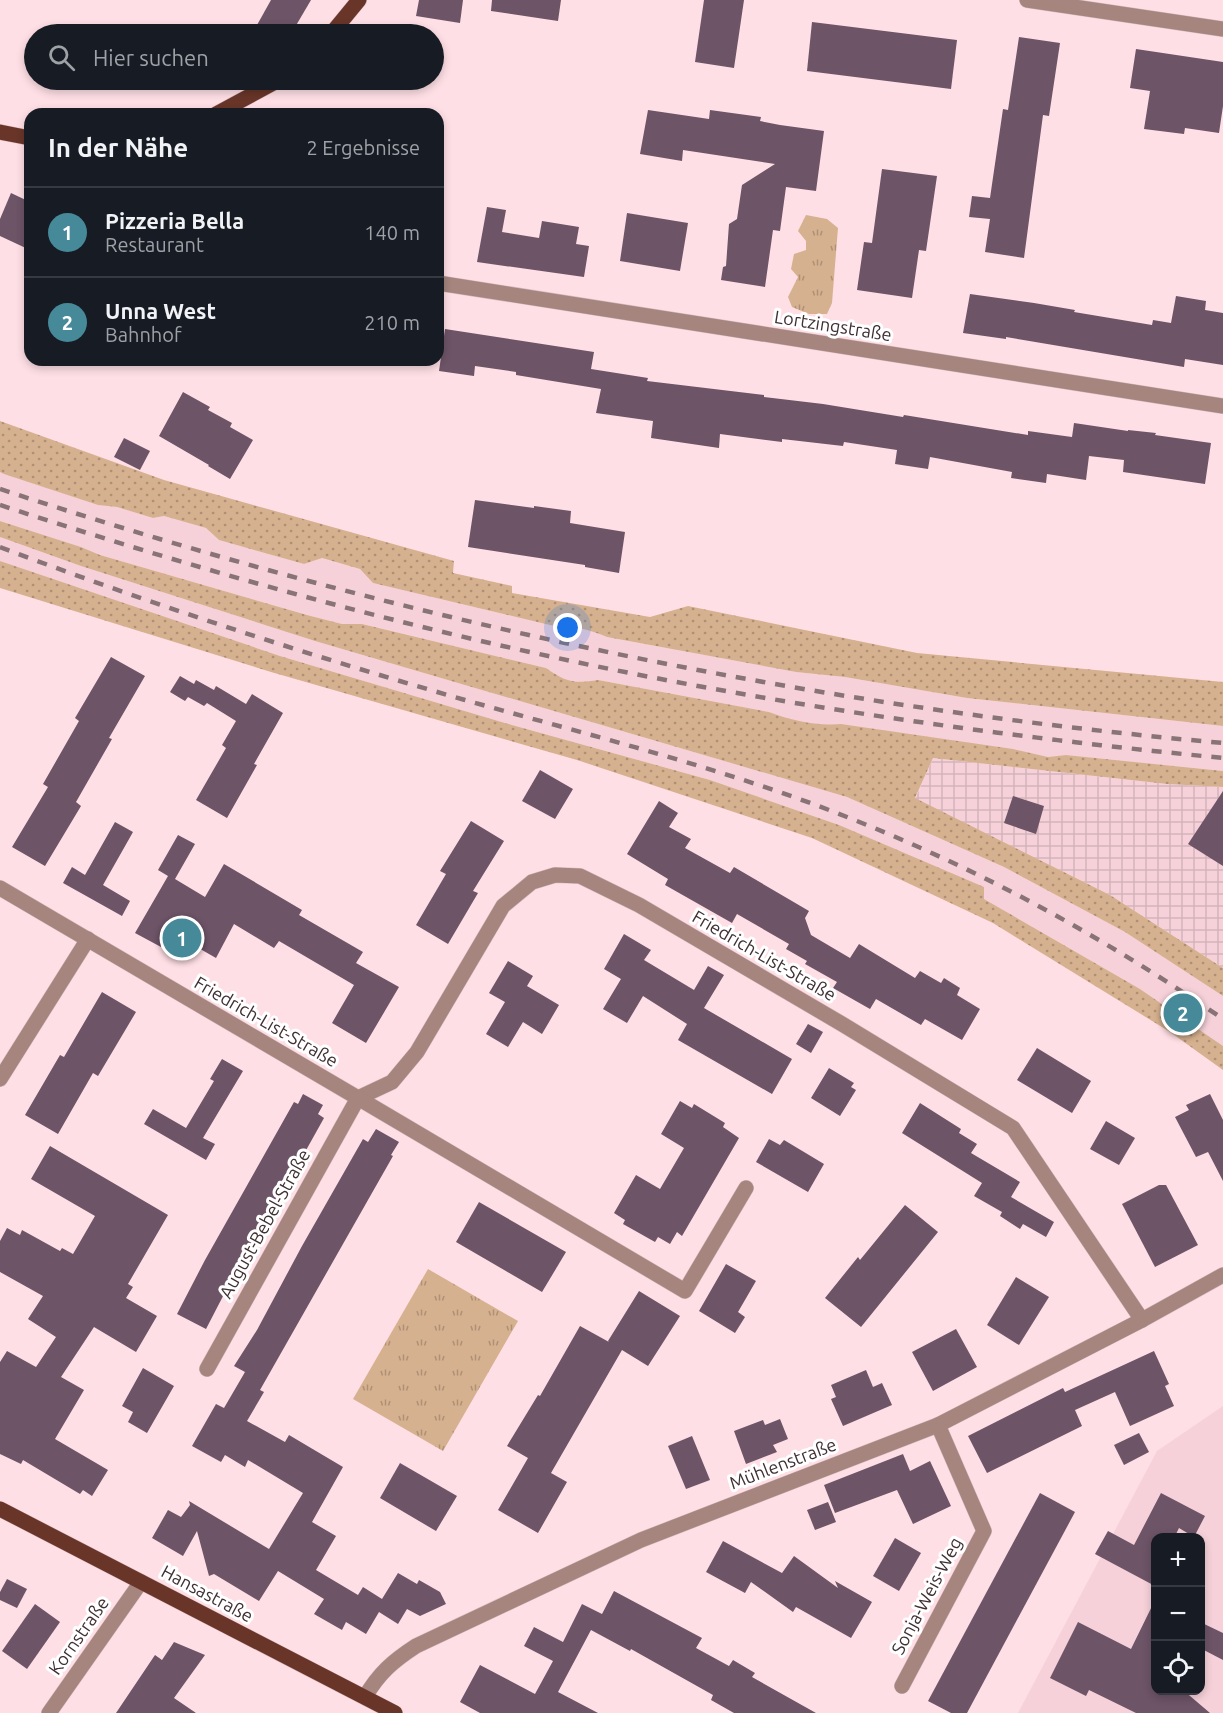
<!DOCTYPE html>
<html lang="de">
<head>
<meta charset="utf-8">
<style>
  body { margin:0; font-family:Ubuntu,sans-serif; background:#242831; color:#f1f3f6 }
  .controls { position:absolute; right:18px; bottom:18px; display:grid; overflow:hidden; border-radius:12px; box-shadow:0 3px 9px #0003 }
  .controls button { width:54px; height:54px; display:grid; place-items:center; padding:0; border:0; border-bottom:2px solid #363941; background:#171b24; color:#f1f3f6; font:30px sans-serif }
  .you { position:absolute; left:568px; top:628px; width:21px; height:21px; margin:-15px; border:4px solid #fff; border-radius:50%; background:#1a73e8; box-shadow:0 0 0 9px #1a73e833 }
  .badge { display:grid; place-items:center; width:39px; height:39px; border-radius:50%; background:#468999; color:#fff; font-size:20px; font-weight:700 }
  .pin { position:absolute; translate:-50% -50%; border:3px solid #fff; box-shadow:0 2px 6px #0006 }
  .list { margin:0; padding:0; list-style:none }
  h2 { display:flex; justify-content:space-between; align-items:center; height:78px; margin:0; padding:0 24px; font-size:26px }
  h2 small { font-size:20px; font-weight:400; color:#9ea1a6 }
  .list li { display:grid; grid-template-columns:39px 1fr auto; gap:18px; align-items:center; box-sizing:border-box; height:90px; padding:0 24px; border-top:2px solid #363941 }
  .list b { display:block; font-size:22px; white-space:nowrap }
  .list p { margin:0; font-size:20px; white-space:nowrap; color:#9ea1a6 }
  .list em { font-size:20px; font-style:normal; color:#9ea1a6 }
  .icon { flex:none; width:33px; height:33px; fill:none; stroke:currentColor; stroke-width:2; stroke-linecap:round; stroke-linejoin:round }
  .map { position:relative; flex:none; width:1223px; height:1713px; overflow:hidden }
  .search { position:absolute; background:#171b24; box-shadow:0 3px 9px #0003; left:24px; top:24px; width:420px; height:66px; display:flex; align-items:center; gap:15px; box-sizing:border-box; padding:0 21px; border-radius:33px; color:#9ea1a6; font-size:22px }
  .panel { position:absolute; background:#171b24; box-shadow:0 3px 9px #0003; left:24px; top:108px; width:420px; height:258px; border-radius:18px }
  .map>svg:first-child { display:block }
</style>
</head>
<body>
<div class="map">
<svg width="1223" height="1713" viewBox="0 0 1223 1713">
  <defs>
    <pattern id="industrial-grid" width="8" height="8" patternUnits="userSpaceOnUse" patternTransform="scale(1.5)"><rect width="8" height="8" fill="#f6d1d9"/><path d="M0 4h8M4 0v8" fill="none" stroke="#d4b4bb"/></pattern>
    <pattern id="grass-dots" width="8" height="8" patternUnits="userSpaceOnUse" patternTransform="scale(1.5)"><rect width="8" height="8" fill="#d6b18f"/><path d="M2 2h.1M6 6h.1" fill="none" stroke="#af9075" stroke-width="1.8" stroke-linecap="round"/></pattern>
    <pattern id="park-tufts" width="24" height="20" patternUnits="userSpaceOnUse" patternTransform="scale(1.5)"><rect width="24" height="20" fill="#d6b18f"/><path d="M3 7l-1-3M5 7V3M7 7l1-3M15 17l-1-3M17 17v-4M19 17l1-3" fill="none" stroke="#af9075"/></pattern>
  </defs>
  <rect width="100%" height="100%" fill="#fedfe5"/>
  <g fill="#f6d1d9" fill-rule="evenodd">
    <path d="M0 472 98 505 117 507 153 518 164 516 206 528 219 540 304 564 321 558 360 569 373 583 554 626H572L591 630 607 637 796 672 845 677 967 698 1223 726V771L1066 755 1048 757 841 724 822 725 787 719 769 712 598 680 580 683 562 679 546 668 362 624H342L307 615 100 555 81 547 0 521Z"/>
    <path d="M0 537 81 566 315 641 847 797 1004 867 1125 932 1223 996V1046L1140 989 984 899 839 825 710 780 512 725 280 656 9 565 0 561Z"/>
    <path d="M1223 1406V1713H1018L1157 1451ZM1156 1538H1200V1690H1156Z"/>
  </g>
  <path fill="url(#industrial-grid)" d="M933 758 1167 784 1223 787V968L1110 895 915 799Z"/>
  <g fill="url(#grass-dots)">
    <path d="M0 421 164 480 454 561 453 573 512 586V593L650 617 688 606 917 653 1223 682V726L967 698 845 677 796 672 607 637C589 629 573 626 554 626L373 583 360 569 322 558 304 564 219 540 206 528 164 516 153 518 117 507 98 505 4 474 0 472Z"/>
    <path d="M0 521 81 547 100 555 307 615 342 624H362L546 668C566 682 574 684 598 680L769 712C793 721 816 726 841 724L1013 749 1048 757 1066 755 1223 771V787L1167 784 933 758 915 798 1110 895 1223 968V996L1125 932 1004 867 847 797 315 641 81 566 0 537Z"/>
    <path d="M0 561 280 656 512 725 710 780 839 825 984 887V899L1140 989 1223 1046V1070L1170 1032 993 923 812 838 577 760 271 672 0 588Z"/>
  </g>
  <g fill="url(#park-tufts)">
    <path d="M806 215 827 219 838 228 832 303 827 314H809L792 307 788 297 798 277 791 269 794 254 806 250V241L798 231Z"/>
    <path d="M428 1269 518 1321 443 1451 353 1399Z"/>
  </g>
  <g fill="#6d5467">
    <path d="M271 0H311L291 34H274L257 25Z"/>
    <path d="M419 0H463L460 23 416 16Z"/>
    <path d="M492 0H561L558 21 491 11Z"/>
    <path d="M704 0H744L734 68 695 62Z"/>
    <path d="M812 22 957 40 951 89 807 71Z"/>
    <path d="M1019 37 1060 43 1049 116 1043 115 1024 258 985 252 990 219 969 217 972 196 990 198 1003 109 1008 110Z"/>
    <path d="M1136 49 1223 62V106L1219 133 1185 128 1184 134 1144 129 1150 91 1130 88Z"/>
    <path d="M648 110 709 119 710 110 761 117 760 121 780 125 824 131 816 191 786 187 780 231 773 230 765 287 721 280 723 267 726 266 729 224 737 219 742 185 775 164 683 150 682 161 640 154Z"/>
    <path d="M882 169 937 176 926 251 919 250 912 298 857 290 864 242 872 243Z"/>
    <path d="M11 193 30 202V250L0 236V219Z"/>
    <path d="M487 207 506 210 502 232 539 238 542 221 579 227 576 244 589 246 584 277 477 262Z"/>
    <path d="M627 213 688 223 680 271 620 261Z"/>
    <path d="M970 294 1034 303 1075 310 1074 312 1152 325 1153 320 1171 323 1176 296 1206 301 1205 310 1223 313V365L1185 359 1184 367 1006 337V339L963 333Z"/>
    <path d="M445 329 594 352 591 369 648 378 647 381 764 395V397L823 404 903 417 904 415 1028 435V431L1072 437 1074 423 1128 431V430L1156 433 1155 435 1211 443 1205 484 1123 472 1124 460 1089 456 1086 480 1047 474 1046 483 1011 478 1012 472 930 457 928 469 895 464 897 450 844 442 843 446 782 439V442L720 434 719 448 651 438 653 421 596 413 601 389 516 375V372L475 366 474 376 439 371Z"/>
    <path d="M183 392 210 407 208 410 232 423 230 427 253 440 230 479 208 466 209 465 159 436Z"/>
    <path d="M124 438 150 451 140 470 114 457Z"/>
    <path d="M475 500 534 508V506L571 511 570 523 625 532 619 573 585 567V565L468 547Z"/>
    <path d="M111 657 145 676 109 738 112 739 76 802 81 806 45 866 12 847 48 787 43 784 79 721 75 718Z"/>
    <path d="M180 676 194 684 196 680 214 690 216 686 246 704 252 694 283 713 254 764 257 765 227 818 196 800 226 748 222 745 236 721 207 703 204 706 188 697 185 701 170 692Z"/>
    <path d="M540 770 573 789 555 819 522 801Z"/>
    <path d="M1223 791V866L1188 844Z"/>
    <path d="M1013 796 1044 806 1036 834 1004 823Z"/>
    <path d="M659 801 678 813 669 827 691 839 685 848 730 873 734 867 809 911 805 918 811 935 850 958 859 944 915 978 920 971 941 983 944 978 960 988 957 995 980 1009 962 1040 925 1019 921 1025 876 999 870 1009 833 988 837 982 805 964 807 961 786 949 789 944 737 914 732 923 665 885 668 879 627 854Z"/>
    <path d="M471 821 504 841 473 891 478 893 448 944 416 925 446 874 440 871Z"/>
    <path d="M115 822 133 832 103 885 130 901 122 916 63 883 72 867 85 875Z"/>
    <path d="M178 835 195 844 175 879 205 897 224 864 302 910 299 915 363 952 356 963 399 987 366 1043 332 1023 354 985 279 941 274 948 234 924 216 958 195 946 190 955 165 941 161 947 135 933 168 876 158 870Z"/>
    <path d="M624 934 651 950 644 960 694 990 708 966 724 975 704 1008 792 1059 772 1094 678 1040 687 1024 643 996 627 1023 603 1009 621 979 604 969Z"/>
    <path d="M508 961 533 976 527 986 559 1005 542 1034 523 1022 508 1047 486 1034 505 1002 489 993Z"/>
    <path d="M102 992 136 1012 98 1076 93 1073 58 1134 25 1115 60 1055 64 1057Z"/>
    <path d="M808 1024 823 1032 811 1053 796 1044Z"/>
    <path d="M1037 1048 1091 1081 1072 1113 1017 1080Z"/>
    <path d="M222 1059 243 1071 203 1138 215 1144 206 1160 144 1124 153 1109 186 1128 214 1081 210 1079Z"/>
    <path d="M829 1068 854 1083 851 1087 856 1090 840 1116 811 1098Z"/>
    <path d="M303 1094 323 1105 318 1114 324 1118 237 1274 235 1273 206 1329 177 1314 205 1260 294 1102 298 1104Z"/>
    <path d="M1210 1094 1223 1120V1181L1208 1152 1196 1157 1175 1117 1189 1110 1186 1105Z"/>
    <path d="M680 1101 692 1108 694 1104 725 1123 723 1127 739 1138 682 1236 677 1232 670 1244 658 1237 655 1242 623 1224 625 1220 614 1213 636 1175 660 1189 684 1148 661 1134Z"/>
    <path d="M920 1103 961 1129 959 1133 977 1144 971 1153 1020 1182 1011 1197 1054 1222 1046 1237 1023 1224 1020 1229 1000 1216 1002 1212 974 1196 982 1183 902 1133Z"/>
    <path d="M1106 1121 1135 1138 1119 1165 1090 1149Z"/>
    <path d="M376 1129 399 1142 391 1155 393 1156 260 1390 264 1392 247 1421 285 1442 289 1435 343 1467 312 1522 336 1536 316 1570 358 1595 363 1587 382 1599 398 1573 417 1584 419 1580 440 1592 446 1604 420 1616 407 1609 398 1624 379 1612 366 1634 346 1622 342 1630 314 1614 324 1599 278 1571 259 1601 214 1574 209 1576 197 1531 183 1556 152 1538 168 1510 181 1517 190 1505 189 1501 269 1549 303 1493 248 1460 245 1467 225 1455 221 1462 192 1446 216 1404 224 1408 245 1372 234 1366 257 1330 302 1246 363 1139 368 1142Z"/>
    <path d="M769 1139 780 1145 784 1140 824 1164 808 1192 756 1162Z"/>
    <path d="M50 1146 168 1215 128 1284 133 1287 126 1298 157 1316 136 1352 94 1327 61 1377 84 1390 55 1439 108 1470 92 1496 83 1490 80 1494 23 1460 21 1464 0 1454V1362L7 1351 36 1367 56 1337 28 1319 43 1296 0 1272V1241L7 1228 20 1235 22 1230 60 1251 62 1248 73 1254 95 1216 31 1179Z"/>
    <path d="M1159 1185H1166L1198 1245 1155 1267 1122 1204Z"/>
    <path d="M479 1202 566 1252 542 1292 456 1242Z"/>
    <path d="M905 1205 938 1232 861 1327 825 1298 858 1257 860 1260Z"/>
    <path d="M726 1264 756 1281 738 1312 745 1317 735 1333 699 1311Z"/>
    <path d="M1016 1277 1049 1297 1019 1345 987 1325Z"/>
    <path d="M639 1291 680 1316 648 1366 622 1350 551 1473 567 1482 538 1533 498 1510 528 1458 507 1446 538 1395 540 1396 580 1326 609 1342 608 1341Z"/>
    <path d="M956 1329 977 1367 933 1391 912 1352Z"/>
    <path d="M1154 1351 1169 1384 1165 1386 1174 1406 1130 1426 1115 1392 1075 1410 1082 1426 987 1473 968 1436 1063 1388 1065 1392Z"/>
    <path d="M143 1368 174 1386 147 1433 128 1422 133 1412 122 1406Z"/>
    <path d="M866 1370 873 1387 882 1383 892 1405 843 1426 831 1399 836 1397 831 1385Z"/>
    <path d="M780 1419 788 1439 773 1445 777 1452 746 1464 734 1431 763 1420 765 1425Z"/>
    <path d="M1139 1433 1149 1452 1124 1465 1114 1445Z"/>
    <path d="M692 1436 710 1480 686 1489 668 1446Z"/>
    <path d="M903 1454 910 1471 930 1461 951 1506 913 1524 897 1490 835 1513 824 1485Z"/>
    <path d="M400 1463 457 1496 436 1531 380 1498Z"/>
    <path d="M1040 1493 1075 1512 967 1713H951L928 1701Z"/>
    <path d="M1161 1493 1205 1516 1194 1537 1179 1528 1174 1538H1155V1586L1095 1554 1108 1531 1134 1545Z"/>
    <path d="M828 1502 836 1522 815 1530 807 1510Z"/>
    <path d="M895 1538 921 1553 899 1591 873 1576Z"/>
    <path d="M723 1541 782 1573 794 1556 838 1588 835 1581 872 1602 851 1638 796 1607 793 1612 751 1582 745 1593 706 1572Z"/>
    <path d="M7 1579 27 1589 17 1608 0 1600V1592Z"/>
    <path d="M614 1591 702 1638 696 1648 729 1666 733 1660 755 1673 752 1677 816 1713H734L711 1700 713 1695 631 1649 630 1651 591 1630 558 1692 598 1713H480L460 1702 480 1665 535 1694 553 1661 524 1646 534 1627 563 1642 582 1604 602 1614Z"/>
    <path d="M1155 1600V1690H1183L1210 1713H1136L1089 1690 1086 1696 1050 1678 1078 1622 1131 1649Z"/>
    <path d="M35 1604 60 1622 27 1669 2 1651Z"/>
    <path d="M1200 1622 1223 1633V1660L1200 1648Z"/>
    <path d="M174 1642 205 1655 174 1698 196 1713H116L155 1655 162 1660Z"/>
  </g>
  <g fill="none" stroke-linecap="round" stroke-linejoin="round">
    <g stroke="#d8bcc1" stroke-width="16">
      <g id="minor">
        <path d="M1027 0 1223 29"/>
        <path d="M438 283 1223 406"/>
        <path d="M0 888 358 1098 392 1082 417 1052 503 906 532 882 555 875 580 876 639 905 842 1024 1013 1128 1142 1320"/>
        <path d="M0 1079 88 939"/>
        <path d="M207 1369 358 1098 685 1291 746 1188"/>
        <path d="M902 1686 984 1531 938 1425"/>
        <path d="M365 1697C379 1673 393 1661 416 1646L641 1540 938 1425 1142 1320 1223 1275"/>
        <path d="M49 1713 141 1582"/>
      </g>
    </g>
    <g stroke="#d8bcc1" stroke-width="16">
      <g id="major">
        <path d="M331 34 359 0"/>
        <path d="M216 114 279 80"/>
        <path d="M0 132 30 138"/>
        <path d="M0 1509 395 1713"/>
      </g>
    </g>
    <use href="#minor" stroke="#a5857d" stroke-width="15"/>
    <use href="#major" stroke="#693529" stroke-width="15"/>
    <g stroke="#887377" stroke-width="4.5" stroke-dasharray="10 10" stroke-linecap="butt">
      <path d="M0 489C398 620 805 706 1223 743"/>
      <path d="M0 505C189 567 381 621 576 662 790 707 1006 737 1223 758"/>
      <path d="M0 547C153 605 308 655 465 700 596 737 731 770 857 821 989 874 1106 939 1223 1019"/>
    </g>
  </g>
  <g text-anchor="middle" stroke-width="6" stroke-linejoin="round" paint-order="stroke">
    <g font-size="18" fill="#3f3033" stroke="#fff">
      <text transform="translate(833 326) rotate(9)" y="6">Lortzingstraße</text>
      <text transform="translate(764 956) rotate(30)" y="6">Friedrich-List-Straße</text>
      <text transform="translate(266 1022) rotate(30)" y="6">Friedrich-List-Straße</text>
      <text transform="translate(265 1224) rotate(-61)" y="6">August-Bebel-Straße</text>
      <text transform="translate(783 1464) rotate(-21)" y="6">Mühlenstraße</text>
      <text transform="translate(207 1594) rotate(28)" y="6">Hansastraße</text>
      <text transform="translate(927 1596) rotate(-62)" y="6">Sonja-Weis-Weg</text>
      <text transform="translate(79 1636) rotate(-55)" y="6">Kornstraße</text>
    </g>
  </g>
</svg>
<div class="controls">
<button>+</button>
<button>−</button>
<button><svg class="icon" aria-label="locate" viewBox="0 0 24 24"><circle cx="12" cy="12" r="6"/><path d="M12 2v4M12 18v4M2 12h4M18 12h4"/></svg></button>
</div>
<div class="you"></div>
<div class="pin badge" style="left:182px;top:938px">1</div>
<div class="pin badge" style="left:1183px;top:1013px">2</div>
<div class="search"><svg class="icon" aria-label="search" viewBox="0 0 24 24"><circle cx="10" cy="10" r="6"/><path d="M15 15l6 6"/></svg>Hier suchen</div>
<section class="panel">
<h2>In der Nähe<small>2 Ergebnisse</small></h2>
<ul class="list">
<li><span class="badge">1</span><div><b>Pizzeria Bella</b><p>Restaurant</p></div><em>140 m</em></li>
<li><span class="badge">2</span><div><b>Unna West</b><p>Bahnhof</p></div><em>210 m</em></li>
</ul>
</section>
</div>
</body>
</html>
